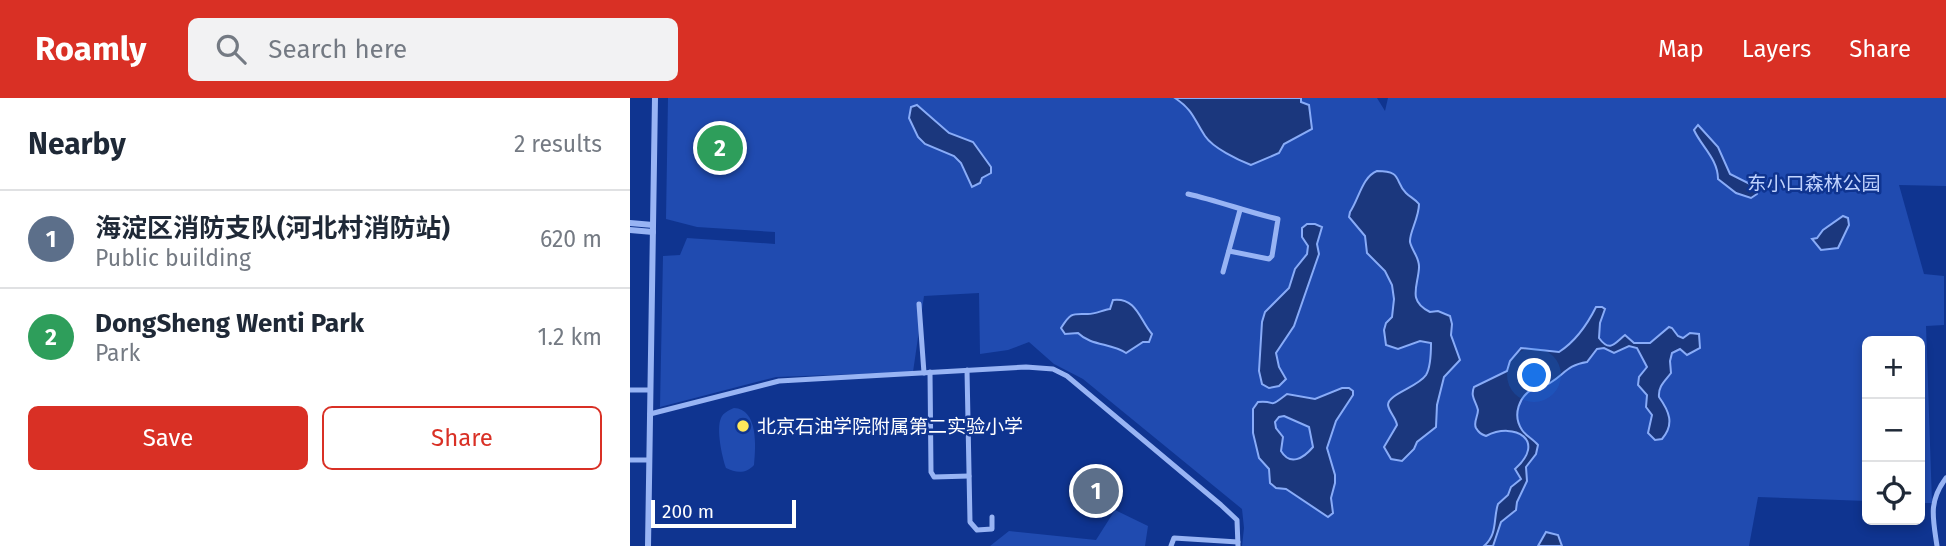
<!DOCTYPE html>
<html lang="en">
<head>
<meta charset="utf-8">
<style>
  body { margin:0; font-family:"Fira Sans","Noto Sans SC",sans-serif; background:#f2f2f3; color:#1f2937 }
  .controls { position:absolute; right:21px; bottom:21px; display:grid; overflow:hidden; border-radius:10px; box-shadow:0 4px 10px #0003 }
  .controls button { width:63px; height:63px; display:grid; place-items:center; padding:0; border:0; border-bottom:2px solid #e0e1e3; background:#fff; color:#1f2937; font:35px sans-serif }
  .scale { position:absolute; left:21px; bottom:18px; width:145px; box-sizing:border-box; padding-left:7px; border:4px solid #fff; border-top:0; font-size:19px; line-height:24px; white-space:nowrap; color:#fff; -webkit-text-stroke:5px #0f3490; paint-order:stroke }
  .you { position:absolute; left:905px; top:278px; width:24px; height:24px; margin:-18px; border:5px solid #fff; border-radius:50%; background:#1a73e8; box-shadow:0 0 0 10px #1a73e833 }
  .badge { display:grid; place-items:center; width:46px; height:46px; border-radius:50%; background:#d93025; color:#fff; font-size:23px; font-weight:700 }
  .pin { position:absolute; translate:-50% -50%; border:4px solid #fff; box-shadow:0 2px 7px #0006 }
  .list { margin:0; padding:0; list-style:none }
  h2 { display:flex; justify-content:space-between; align-items:center; height:91px; margin:0; padding:0 28px; font-size:30px }
  h2 small { font-size:23px; font-weight:400; color:#747a83 }
  .list li { display:grid; grid-template-columns:46px 1fr auto; gap:21px; align-items:center; box-sizing:border-box; height:98px; padding:0 28px; border-top:2px solid #e0e1e3 }
  .list b { display:block; font-size:26px; white-space:nowrap }
  .list p { margin:0; font-size:23px; white-space:nowrap; color:#747a83 }
  .list em { font-size:23px; font-style:normal; color:#747a83 }
  .actions { display:flex; gap:14px; padding:21px 28px }
  .actions a { flex:1; padding:16px 0; border:2px solid #d93025; border-radius:10px; text-align:center; font-size:24px; color:#d93025 }
  .actions .main { background:#d93025; color:#fff }
  .icon { flex:none; width:38px; height:38px; fill:none; stroke:currentColor; stroke-width:2; stroke-linecap:round; stroke-linejoin:round }
  .map { position:relative; flex:none; width:1316px; height:448px; overflow:hidden }
  header { display:flex; align-items:center; gap:42px; box-sizing:border-box; height:98px; padding:0 35px; background:#d93025; color:#fff }
  header strong { font-size:33px }
  nav { display:flex; gap:38px; margin-inline-start:auto; font-size:24px }
  .search { width:490px; height:63px; background:#f2f2f3; display:flex; align-items:center; gap:18px; box-sizing:border-box; padding:0 24px; border-radius:10px; color:#747a83; font-size:26px }
  main { display:flex }
  aside { flex:1; background:#fff }
  .map>svg:first-child { display:block }
</style>
</head>
<body>
<header>
<strong>Roamly</strong>
<div class="search"><svg class="icon" aria-label="search" viewBox="0 0 24 24"><circle cx="10" cy="10" r="6"/><path d="M15 15l6 6"/></svg>Search here</div>
<nav><a>Map</a><a>Layers</a><a>Share</a></nav>
</header>
<main>
<aside>
<h2>Nearby<small>2 results</small></h2>
<ul class="list">
<li><span class="badge" style="background:#5c6f8a">1</span><div><b>海淀区消防支队(河北村消防站)</b><p>Public building</p></div><em>620 m</em></li>
<li><span class="badge" style="background:#2e9e5b">2</span><div><b>DongSheng Wenti Park</b><p>Park</p></div><em>1.2 km</em></li>
</ul>
<div class="actions"><a class="main">Save</a><a>Share</a></div>
</aside>
<div class="map">
<svg width="1316" height="448" viewBox="0 0 1316 448">
  <rect width="100%" height="100%" fill="#0f3490"/>
  <g fill="#204bb0">
    <path d="M38 0H747L755 13 758 0H1316V88L1269 87 1294 176 1314 178V227L1296 228 1302 405H1290V243H1237V403L1128 399 1119 448H612L614 430 612 411 453 281 424 266 399 244 378 252 350 256 349 195 294 198 283 274 146 279 30 309 33 158 50 157 57 140 145 146V134L67 129 36 121Z"/>
    <path d="M104 310C128 311 126 348 124 367 116 376 106 375 96 370 92 359 86 331 91 320 93 315 99 312 104 310Z"/>
    <path d="M485 412 518 428 515 448H360L379 433 466 442Z"/>
  </g>
  <g fill="#1b377d" stroke="#89acf8" stroke-width="2" fill-rule="evenodd">
    <path d="M545 0H671V4L679 7 682 31 654 46 649 55 621 67C608 62 583 50 575 38 563 20 564 13 545 0Z"/>
    <path d="M287 7 319 35 343 44 361 69V75L352 80 350 85 342 89 331 65 324 58 295 46 288 39 279 20 281 9Z"/>
    <path d="M1068 27 1088 49 1100 76 1128 90 1127 96 1121 100 1106 95 1088 81C1088 61 1071 48 1064 32Z"/>
    <path d="M747 73C773 73 764 83 776 95 780 99 785 101 789 106 789 120 779 135 780 144 782 153 790 160 789 170 788 188 777 203 800 214L808 213 820 218 822 226 821 237 830 262 814 279 807 307 806 329 787 344 784 351 772 363 761 361 754 349 767 327C766 320 759 314 758 307 758 296 788 289 796 277 801 269 801 254 801 245L790 243 768 251 756 247 754 232 756 225 762 219 764 201 762 187 755 173 737 155 735 138 719 119 720 114C729 101 732 79 747 73Z"/>
    <path d="M1213 118 1218 120 1219 127 1208 150 1191 152 1182 141 1187 140 1193 132Z"/>
    <path d="M677 126H685L692 129 687 146 689 156 664 228 646 255 649 269 656 281 649 288 639 290 632 286 629 273 632 224 635 214 659 190 665 171 677 156 678 148 672 139V130Z"/>
    <path d="M483 202C507 199 510 223 522 236L519 244H513L496 255C481 245 461 248 448 235L435 236 431 230C441 214 442 216 458 216 465 216 473 212 480 211Z"/>
    <path d="M966 209H972L975 211 970 225 969 240C980 255 985 245 995 237L1004 245H1020L1039 229 1042 230 1048 238 1053 240 1060 235 1069 236 1070 250 1057 257 1050 251 1042 255 1040 263 1041 275C1035 283 1028 288 1029 299 1039 313 1045 326 1032 341L1025 342 1018 335 1022 317 1016 309 1017 297 1008 287 1009 279 1017 269 1007 250 999 248 984 255 974 250 967 251 957 264C937 267 935 276 920 285 915 288 909 288 904 290 889 298 882 317 892 332 896 338 903 341 908 347L906 356 896 369 897 383 887 404 886 412 871 424 863 448H854C868 436 863 421 868 406L878 397 881 389 891 381 885 371C917 343 885 323 856 338 851 336 849 335 846 330 843 324 848 319 848 312 846 303 840 299 844 289L877 273 880 263 891 250 929 254C946 243 957 227 966 209Z"/>
    <path d="M712 290H719L723 293V297L706 323 697 350 705 377V385L701 400 703 415 698 419 656 391 646 390 640 385 639 371 629 360 623 335V311L628 304C649 302 636 312 657 296L685 301ZM654 318 679 329 683 349C673 361 660 368 651 353L653 339 646 330 645 324 649 319Z"/>
    <path d="M916 434 928 437 932 448H908Z"/>
  </g>
  <g fill="none" stroke-linecap="round" stroke-linejoin="round">
    <g stroke="#98b4f4" stroke-width="5">
      <path d="M558 96C589 103 617 114 648 121L642 158 639 161 599 153"/>
      <path d="M593 174 610 112"/>
      <path d="M289 206 294 275"/>
      <path d="M337 272 340 424 347 432 362 431V419"/>
      <path d="M300 274 301 374 304 379 339 378"/>
      <path d="M0 292H20"/>
      <path d="M20 316 149 283 396 269 423 271 437 278 591 407 607 422 608 448"/>
      <path d="M0 362H19"/>
      <path d="M541 448 544 440 608 444"/>
      <path d="M1307 448C1303 420 1298 404 1316 380"/>
    </g>
    <g stroke="#98b4f4" stroke-width="6">
      <path d="M0 125 23 127"/>
      <path d="M0 132 23 134"/>
      <path d="M18 448 25 0"/>
    </g>
  </g>
  <circle fill="#ffe85b" stroke="#0f3490" stroke-width="2.5" cx="113" cy="328" r="7"/>
  <g text-anchor="middle" stroke-width="5" stroke-linejoin="round" paint-order="stroke">
    <g font-size="19" fill="#c0d3fe" stroke="#0f3490">
      <text x="1184" y="92">东小口森林公园</text>
    </g>
    <g font-size="19" fill="#fff" stroke="#0f3490" text-anchor="start">
      <text x="127" y="335">北京石油学院附属第二实验小学</text>
    </g>
  </g>
</svg>
<div class="controls">
<button>+</button>
<button>−</button>
<button><svg class="icon" aria-label="locate" viewBox="0 0 24 24"><circle cx="12" cy="12" r="6"/><path d="M12 2v4M12 18v4M2 12h4M18 12h4"/></svg></button>
</div>
<div class="scale">200 m</div>
<div class="you"></div>
<div class="pin badge" style="left:466px;top:393px;background:#5c6f8a">1</div>
<div class="pin badge" style="left:90px;top:50px;background:#2e9e5b">2</div>
</div>
</main>
</body>
</html>
